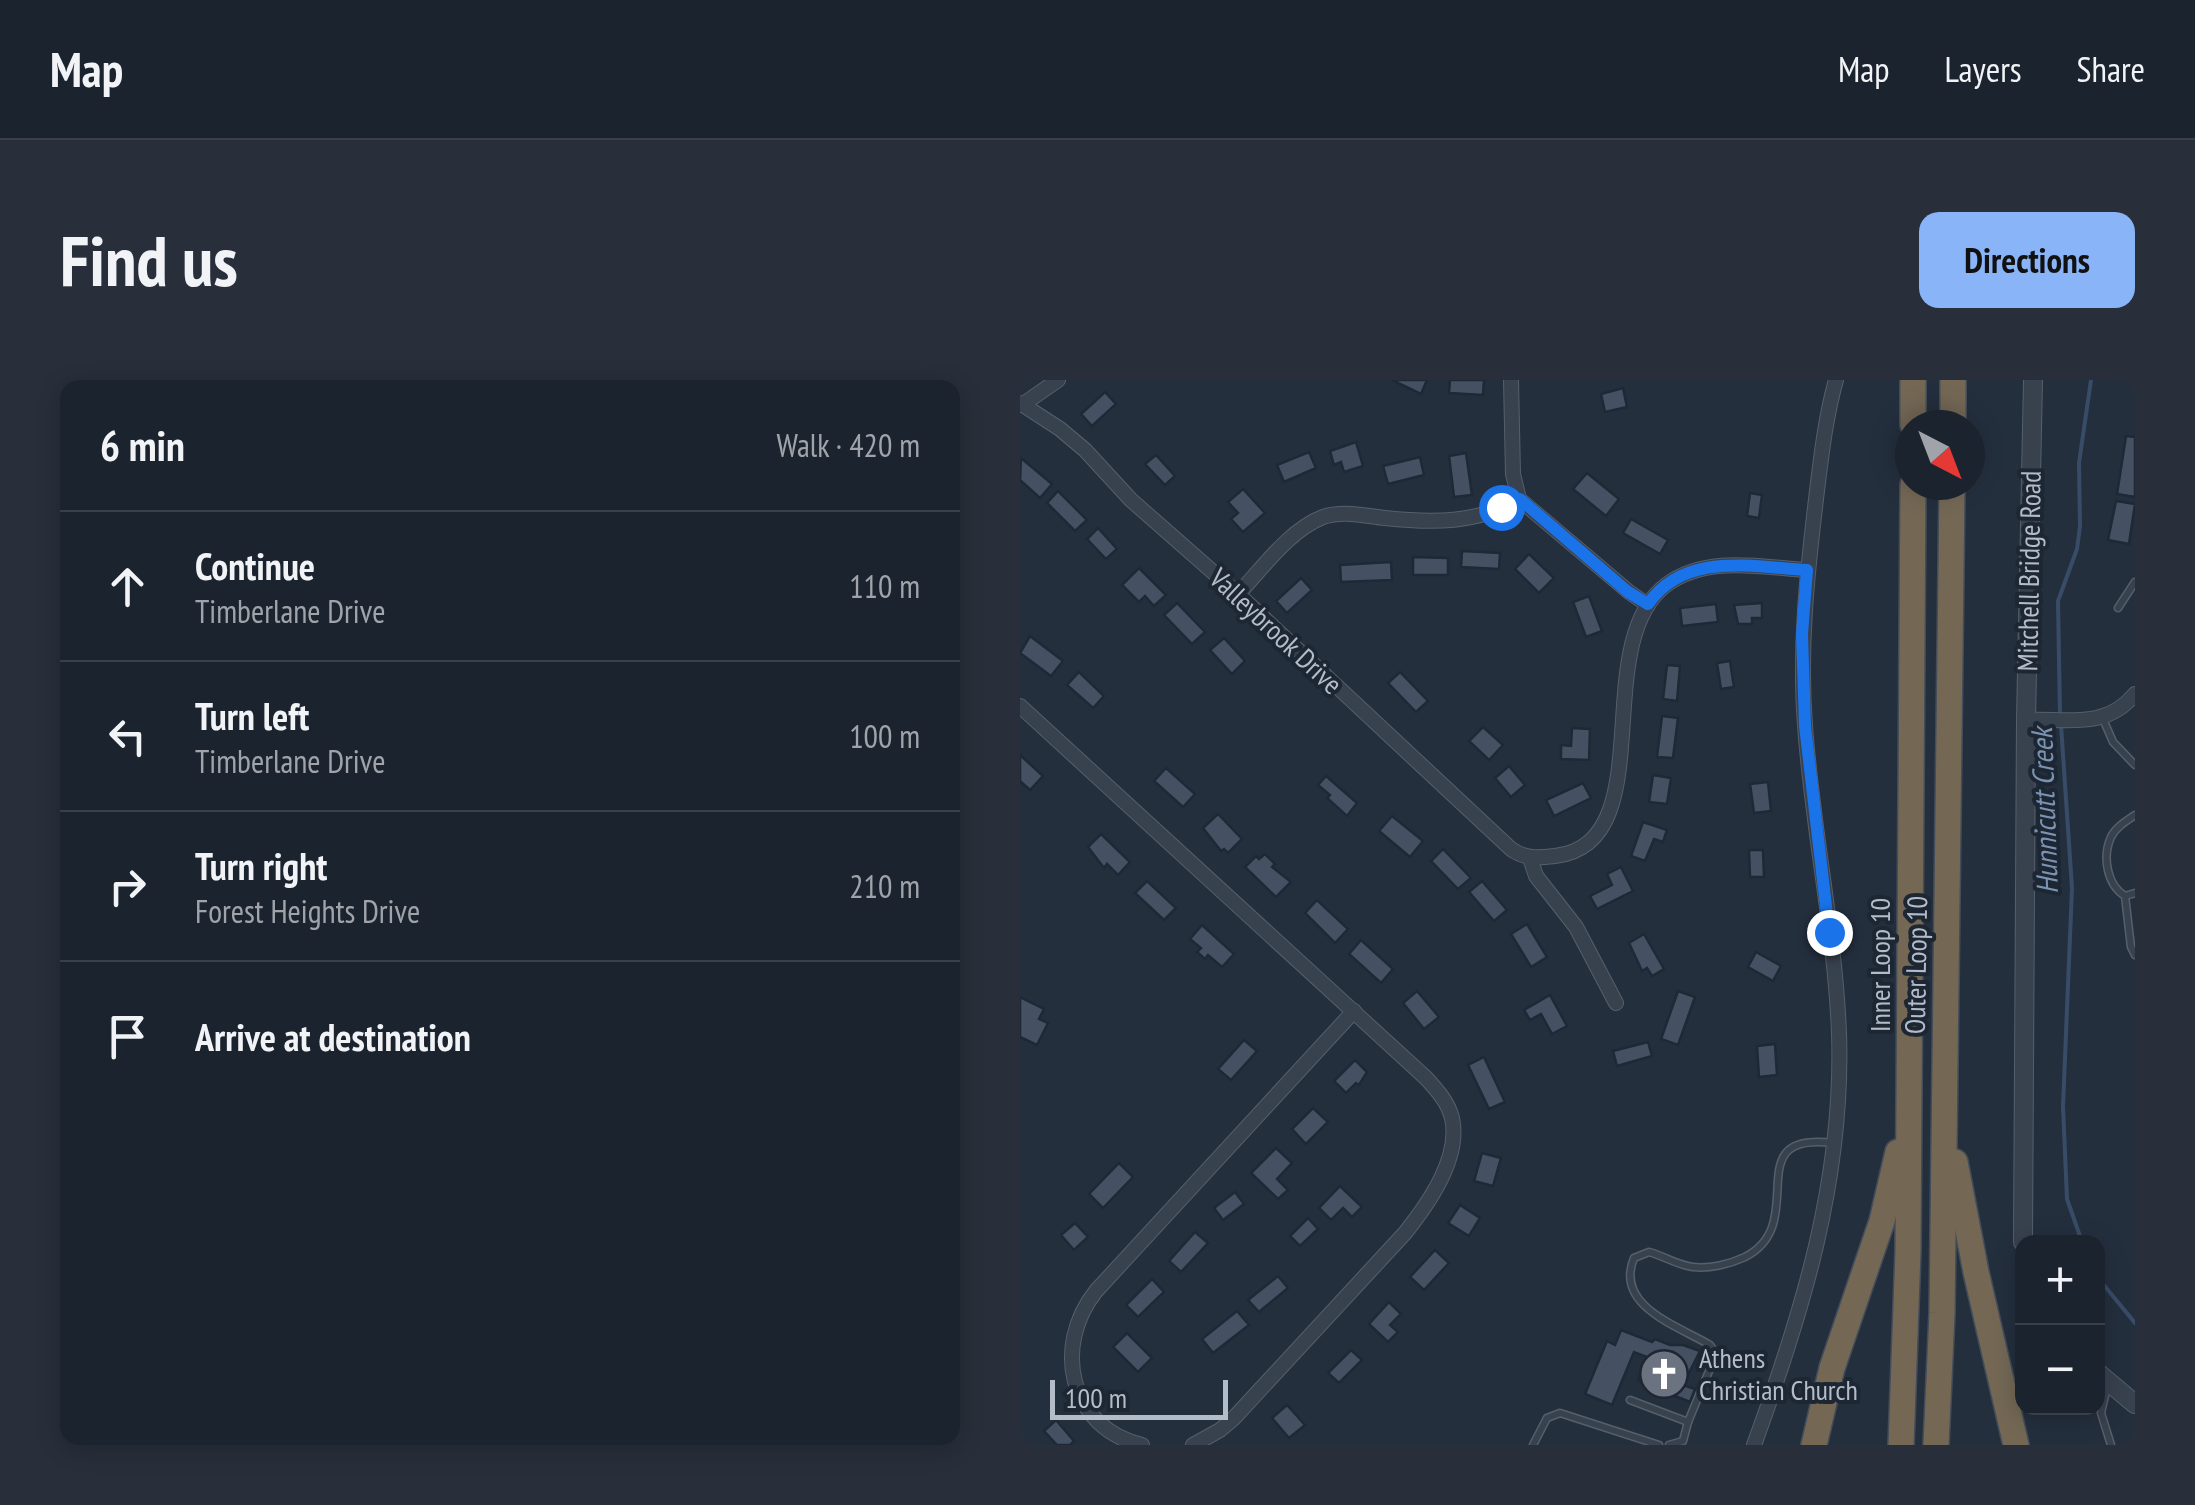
<!DOCTYPE html>
<html lang="en">
<head>
<meta charset="utf-8">
<style>
  body { margin:0; font-family:"PT Sans Narrow",sans-serif; background:#282f3a; color:#f1f3f6 }
  .controls { position:absolute; right:30px; bottom:30px; display:grid; overflow:hidden; border-radius:20px; box-shadow:0 5px 25px #0003 }
  .controls button { width:90px; height:90px; display:grid; place-items:center; padding:0; border:0; border-bottom:2px solid #39404a; background:#1b232e; color:#f1f3f6; font:50px sans-serif }
  .compass { position:absolute; left:875px; top:30px; width:90px; height:90px; border-radius:50%; background:#1b232e; box-shadow:0 5px 25px #0003; rotate:138deg }
  .scale { position:absolute; left:30px; bottom:25px; width:178px; box-sizing:border-box; padding-left:10px; border:5px solid #b4bcc9; border-top:0; font-size:28px; line-height:35px; white-space:nowrap; color:#b4bcc9; -webkit-text-stroke:8px #1d2633; paint-order:stroke }
  .stop { position:absolute; width:30px; height:30px; margin:-22px; border:8px solid #1a73e8; border-radius:50%; background:#fff }
  .stop.end { background:#1a73e8; border-color:#fff; box-shadow:0 2px 10px #0008 }
  .list { margin:0; padding:0; list-style:none }
  h2 { display:flex; justify-content:space-between; align-items:center; height:130px; margin:0; padding:0 40px; font-size:42px }
  h2 small { font-size:32px; font-weight:400; color:#a0a4aa }
  .list li { display:grid; grid-template-columns:65px 1fr auto; gap:30px; align-items:center; box-sizing:border-box; height:150px; padding:0 40px; border-top:2px solid #39404a }
  .list b { display:block; font-size:38px; white-space:nowrap }
  .list p { margin:0; font-size:32px; white-space:nowrap; color:#a0a4aa }
  .list em { font-size:32px; font-style:normal; color:#a0a4aa }
  .icon { flex:none; width:55px; height:55px; fill:none; stroke:currentColor; stroke-width:2; stroke-linecap:round; stroke-linejoin:round }
  .map { position:relative; flex:none; width:1115px; height:1065px; overflow:hidden; border-radius:20px }
  header { display:flex; align-items:center; gap:60px; box-sizing:border-box; height:140px; padding:0 50px; background:#1b232e; border-bottom:2px solid #39404a }
  header strong { font-size:48px }
  nav { display:flex; gap:55px; margin-inline-start:auto; font-size:35px }
  .intro { display:flex; align-items:center; justify-content:space-between; box-sizing:border-box; height:240px; padding:0 60px }
  h1 { margin:0; font-size:70px }
  .button { padding:25px 45px; border-radius:20px; background:#8ab4f8; color:#111; font-size:35px; font-weight:700 }
  main { display:flex; gap:60px; padding:0 60px }
  aside { flex:1; background:#1b232e; border-radius:20px; box-shadow:0 5px 25px #0003 }
  .map>svg:first-child { display:block }
</style>
</head>
<body>
<header>
<strong>Map</strong>
<nav><a>Map</a><a>Layers</a><a>Share</a></nav>
</header>
<div class="intro"><h1>Find us</h1><a class="button">Directions</a></div>
<main>
<aside>
<h2>6 min<small>Walk · 420 m</small></h2>
<ul class="list">
<li><svg class="icon" aria-label="ahead" viewBox="0 0 24 24"><path d="M12 20V5M6 11l6-6 6 6"/></svg><div><b>Continue</b><p>Timberlane Drive</p></div><em>110 m</em></li>
<li><svg class="icon" aria-label="left" viewBox="0 0 24 24"><path d="M17 20v-9H6M10 6l-5 5 5 5"/></svg><div><b>Turn left</b><p>Timberlane Drive</p></div><em>100 m</em></li>
<li><svg class="icon" aria-label="right" viewBox="0 0 24 24"><path d="M7 20v-9h11M14 6l5 5-5 5"/></svg><div><b>Turn right</b><p>Forest Heights Drive</p></div><em>210 m</em></li>
<li><svg class="icon" aria-label="arrive" viewBox="0 0 24 24"><path d="M6 21V4h12l-3 4 3 4H6"/></svg><div><b>Arrive at destination</b></div></li>
</ul>
</aside>
<div class="map">
<svg width="1115" height="1065" viewBox="0 0 1115 1065">
  <rect width="100%" height="100%" fill="#242f3e"/>
  <g fill="none" stroke-linecap="round" stroke-linejoin="round">
    <g stroke="#394c67" stroke-width="4">
      <path d="M1040 336 1038 221 1057 169 1060 146 1059 83 1071 0"/>
      <path d="M1041 345 1052 508 1043 726 1047 819 1062 862"/>
      <path d="M1078 898 1115 943"/>
    </g>
  </g>
  <g fill="#455162" stroke="#1f2835" stroke-width="2.5">
    <path d="M372 0H407L401 14Z"/>
    <path d="M430 0H464L463 15 429 13Z"/>
    <path d="M603 8 607 27 585 32 581 14Z"/>
    <path d="M85 12 96 24 72 46 61 34Z"/>
    <path d="M1106 56 1115 57V117L1097 114Z"/>
    <path d="M336 62 343 86 324 92 321 82 314 85 310 71Z"/>
    <path d="M289 72 296 88 264 102 257 85Z"/>
    <path d="M446 73 452 115 434 117 429 76Z"/>
    <path d="M136 75 155 96 145 105 125 84Z"/>
    <path d="M400 77 404 95 368 104 363 86Z"/>
    <path d="M1 78 32 104 20 118 0 100Z"/>
    <path d="M567 93 599 119 586 136 553 109Z"/>
    <path d="M223 109 245 133 223 152 211 139 218 133 208 122Z"/>
    <path d="M38 111 67 140 55 151 27 123Z"/>
    <path d="M730 113 742 115 739 138 727 136Z"/>
    <path d="M1096 121 1115 124 1109 164 1088 160Z"/>
    <path d="M611 139 648 160 640 174 603 153Z"/>
    <path d="M78 148 97 169 86 179 67 159Z"/>
    <path d="M442 171 480 173 479 189 441 187Z"/>
    <path d="M509 174 534 198 519 213 495 189Z"/>
    <path d="M393 177 428 178V195H393Z"/>
    <path d="M371 182 372 200 321 202 320 185Z"/>
    <path d="M119 188 146 215 134 226 125 216 119 222 102 205Z"/>
    <path d="M281 198 292 210 267 233 256 221Z"/>
    <path d="M569 216 582 251 566 257 553 222Z"/>
    <path d="M157 223 185 252 172 264 144 235Z"/>
    <path d="M742 223V238H732V244H718L714 225Z"/>
    <path d="M696 224 698 242 662 246 660 228Z"/>
    <path d="M10 256 43 281 31 296 0 273Z"/>
    <path d="M204 258 225 281 212 294 190 270Z"/>
    <path d="M710 281 714 307 701 309 697 283Z"/>
    <path d="M647 285 660 286 657 321 643 319Z"/>
    <path d="M59 292 84 316 73 328 47 305Z"/>
    <path d="M380 292 408 321 396 332 368 303Z"/>
    <path d="M642 336 658 338 653 378 637 377Z"/>
    <path d="M463 347 483 365 469 380 449 361Z"/>
    <path d="M552 348 570 349 569 380 541 379V365L551 366Z"/>
    <path d="M0 375 23 396 10 410 0 401Z"/>
    <path d="M489 386 505 405 491 417 475 398Z"/>
    <path d="M146 388 175 414 163 427 134 401Z"/>
    <path d="M633 395 651 398 647 424 629 422Z"/>
    <path d="M306 396 337 423 327 436 307 418 310 415 298 405Z"/>
    <path d="M748 402 751 431 734 433 730 404Z"/>
    <path d="M563 403 571 418 534 436 526 420Z"/>
    <path d="M198 434 222 459 208 473 204 469 201 471 183 448Z"/>
    <path d="M372 436 403 461 390 477 359 451Z"/>
    <path d="M623 442 647 450 643 462 634 459 625 481 611 476Z"/>
    <path d="M81 454 110 482 98 495 87 484 84 488 68 467Z"/>
    <path d="M423 469 451 498 438 509 411 481Z"/>
    <path d="M729 470H743L744 497H730Z"/>
    <path d="M245 474 255 484 252 487 271 502 256 517 225 487 236 476 239 479Z"/>
    <path d="M601 487 613 511 577 529 570 516 592 505 587 494Z"/>
    <path d="M127 501 156 528 144 540 115 513Z"/>
    <path d="M462 501 487 530 474 541 449 512Z"/>
    <path d="M297 520 328 549 315 563 285 533Z"/>
    <path d="M507 544 527 577 511 587 491 554Z"/>
    <path d="M182 545 214 574 202 587 188 575 185 579 177 572 181 568 170 559Z"/>
    <path d="M624 554 644 589 632 596 627 588 622 591 609 563Z"/>
    <path d="M341 560 373 589 361 603 329 574Z"/>
    <path d="M736 572 761 586 753 601 728 587Z"/>
    <path d="M397 611 419 637 404 649 383 623Z"/>
    <path d="M658 611 675 617 658 665 641 659Z"/>
    <path d="M530 615 547 646 532 654 521 634 510 640 504 630Z"/>
    <path d="M0 617 24 629 19 639 28 643 17 665 0 657Z"/>
    <path d="M224 660 237 671 211 700 198 689Z"/>
    <path d="M628 662 632 676 597 686 593 671Z"/>
    <path d="M755 664 757 695 739 697 737 666Z"/>
    <path d="M464 677 485 722 469 729 448 685Z"/>
    <path d="M335 680 347 692 339 705 336 703 326 713 314 701Z"/>
    <path d="M293 728 308 742 286 764 272 749Z"/>
    <path d="M256 768 272 783 257 799 268 810 258 819 231 793Z"/>
    <path d="M462 773 481 778 473 806 454 801Z"/>
    <path d="M99 783 113 797 83 828 69 814Z"/>
    <path d="M320 806 342 827 332 837 323 828 311 840 299 828Z"/>
    <path d="M215 812 224 824 203 840 194 828Z"/>
    <path d="M440 825 460 838 449 856 428 843Z"/>
    <path d="M288 838 298 849 280 866 270 856Z"/>
    <path d="M55 843 68 857 54 870 41 855Z"/>
    <path d="M175 852 188 863 161 892 149 881Z"/>
    <path d="M415 870 429 883 404 910 390 897Z"/>
    <path d="M258 896 268 908 239 932 228 920Z"/>
    <path d="M132 899 144 912 118 937 106 925Z"/>
    <path d="M369 922 381 934 370 945 378 952 368 962 349 944Z"/>
    <path d="M217 931 229 945 193 973 182 959Z"/>
    <path d="M601 950 632 962 635 959 650 965H663L680 971 663 1005 675 1009 670 1022 618 1001 627 977 614 972 592 1025 565 1014 587 961 595 965Z"/>
    <path d="M107 953 132 978 118 992 93 967Z"/>
    <path d="M331 970 342 980 319 1003 308 993Z"/>
    <path d="M267 1025 285 1045 269 1058 252 1038Z"/>
    <path d="M36 1040 54 1061 50 1065H37L24 1051Z"/>
  </g>
  <g fill="none" stroke-linecap="round" stroke-linejoin="round">
    <g stroke="#565f6c" stroke-width="9">
      <g id="service">
        <path d="M1098 228 1115 202"/>
        <path d="M1083 339 1093 362 1115 385"/>
        <path d="M1115 435C1106 441 1096 447 1091 457 1082 477 1087 505 1105 516L1111 567 1115 575"/>
        <path d="M1105 516 1115 513"/>
        <path d="M1088 1003 1081 1033 1091 1065"/>
        <path d="M610 1020 668 1042 696 974 690 965C658 946 594 926 614 878L629 872C644 876 657 885 673 887 690 889 710 884 725 877 792 843 716 751 813 763"/>
        <path d="M513 1065 527 1038 540 1033 639 1065"/>
        <path d="M649 1065 663 1061 668 1042"/>
      </g>
    </g>
    <g stroke="#565f6c" stroke-width="16">
      <g id="minor">
        <path d="M491 0 493 94 499 119 609 212 628 225"/>
        <path d="M0 23 40 49 65 70 111 120 218 214 491 469C505 479 518 478 535 476 644 463 567 265 646 205 686 175 740 187 787 190"/>
        <path d="M2 25 38 0"/>
        <path d="M218 214C242 189 269 150 303 137 323 130 345 136 365 138 411 143 458 144 499 119"/>
        <path d="M0 326 406 698C417 710 428 722 432 738 441 778 408 824 385 853L213 1039 200 1050 173 1065"/>
        <path d="M1006 340C1048 338 1085 350 1115 314"/>
        <path d="M510 478 516 496 556 547 596 623"/>
        <path d="M122 1065C49 1048 32 966 76 911L334 631"/>
        <path d="M734 1065C783 931 824 797 819 653 815 550 792 448 785 345 779 269 787 195 796 119 801 79 805 39 816 0"/>
      </g>
    </g>
    <g stroke="#565f6c" stroke-width="20">
      <g id="tertiary">
        <path d="M1003 862 1006 340 1013 0"/>
        <path d="M1078 993 1115 1024"/>
      </g>
    </g>
    <g stroke="#434c59" stroke-width="28">
      <g id="motorway">
        <path d="M893 45V0"/>
        <path d="M933 45V0"/>
        <path d="M935 782 956 892 996 1065"/>
        <path d="M794 1065 812 988 862 841 878 772"/>
        <path d="M881 1065 888 871 893 105"/>
        <path d="M916 1065 922 933 932 105"/>
      </g>
    </g>
    <use href="#service" stroke="#38414e" stroke-width="6"/>
    <use href="#minor" stroke="#38414e" stroke-width="14"/>
    <use href="#tertiary" stroke="#38414e" stroke-width="18"/>
    <use href="#motorway" stroke="#746855" stroke-width="25"/>
  </g>
  <g fill="none" stroke-linecap="round" stroke-linejoin="round">
    <path stroke="#1a73e8" stroke-width="12" d="M481 127 500 119 608 212 628 224C665 171 732 187 787 190L782 254 785 346 809 552"/>
  </g>
  <defs>
    <g id="church-disc" transform="scale(2.5)"><circle r="9.5" fill="#6b7280" stroke="#1d2633"/><path d="M-1.2-6h2.4v3.5h3.3v2.4h-3.3V6h-2.4V-.1h-3.3v-2.4h3.3Z" fill="#fff"/></g>
  </defs>
  <g fill-rule="evenodd">
    <use href="#church-disc" x="644" y="994"/>
  </g>
  <g text-anchor="middle" stroke-width="8" stroke-linejoin="round" paint-order="stroke">
    <g font-size="28" fill="#b4bcc9" stroke="#1d2633">
      <text transform="translate(1009 191) rotate(-89)" y="10">Mitchell Bridge Road</text>
      <text transform="translate(256 251) rotate(43)" y="10">Valleybrook Drive</text>
      <text transform="translate(860 585) rotate(-90)" y="10">Inner Loop 10</text>
      <text transform="translate(896 585) rotate(-89)" y="10">Outer Loop 10</text>
    </g>
    <g font-size="28" fill="#b4bcc9" stroke="#1d2633" text-anchor="start">
      <text x="679" y="988">Athens<tspan x="679" dy="32">Christian Church</tspan></text>
    </g>
    <g font-size="30" font-style="italic" fill="#7c92b1" stroke="#1d2633">
      <text transform="translate(1025 431) rotate(-92)" y="10">Hunnicutt Creek</text>
    </g>
  </g>
</svg>
<div class="controls">
<button>+</button>
<button>−</button>
</div>
<svg class="compass" viewBox="-18 -18 36 36"><path d="M0-13l5 13h-10z" fill="#e53935"/><path d="M0 13l5-13h-10z" fill="#a0a4aa"/></svg>
<div class="scale">100 m</div>
<div class="stop" style="left:481px;top:127px"></div>
<div class="stop end" style="left:809px;top:552px"></div>
</div>
</main>
</body>
</html>
